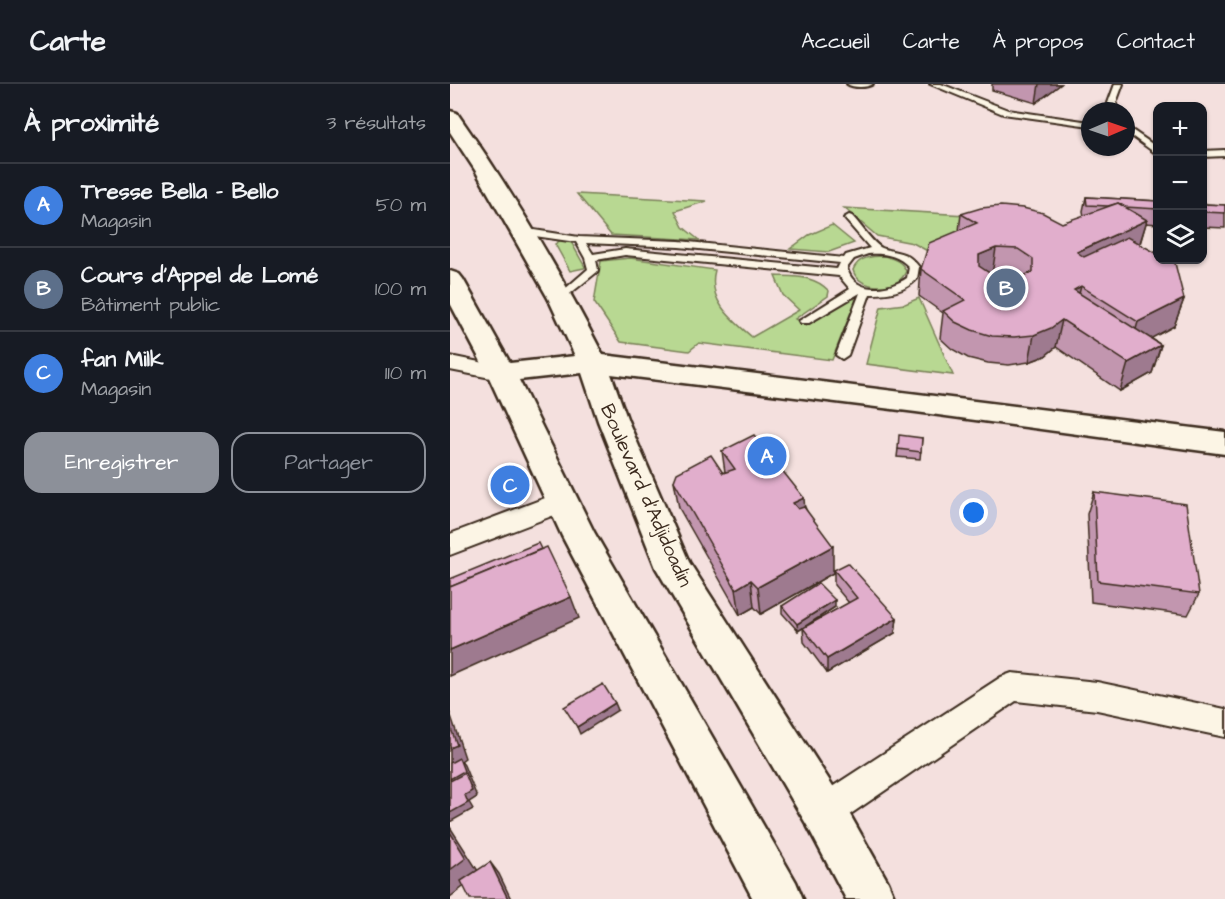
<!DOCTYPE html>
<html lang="fr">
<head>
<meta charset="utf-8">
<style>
  body { margin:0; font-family:"Architects Daughter",sans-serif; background:#242831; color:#f1f3f6 }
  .controls { position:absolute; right:18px; top:18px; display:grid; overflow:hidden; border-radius:12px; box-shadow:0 2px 4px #0004 }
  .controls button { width:54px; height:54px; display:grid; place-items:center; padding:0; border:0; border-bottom:2px solid #363941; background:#171b24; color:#f1f3f6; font:30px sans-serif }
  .compass { position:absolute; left:631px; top:18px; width:54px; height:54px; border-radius:50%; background:#171b24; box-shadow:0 2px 4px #0004; rotate:88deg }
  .you { position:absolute; left:524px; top:429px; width:21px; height:21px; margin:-15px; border:4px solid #fff; border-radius:50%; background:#1a73e8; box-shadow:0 0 0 9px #1a73e833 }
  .badge { display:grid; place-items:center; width:39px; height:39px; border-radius:50%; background:#8c9099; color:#fff; font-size:20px; font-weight:700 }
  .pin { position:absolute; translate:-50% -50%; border:3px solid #fff; box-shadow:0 2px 6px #0006 }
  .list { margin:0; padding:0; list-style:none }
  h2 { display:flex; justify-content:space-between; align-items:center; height:78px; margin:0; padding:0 24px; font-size:26px }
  h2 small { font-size:20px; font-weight:400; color:#9ea1a6 }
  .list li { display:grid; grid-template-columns:39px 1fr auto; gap:18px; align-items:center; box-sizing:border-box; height:84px; padding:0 24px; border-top:2px solid #363941 }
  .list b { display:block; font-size:22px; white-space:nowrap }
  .list p { margin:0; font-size:20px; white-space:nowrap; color:#9ea1a6 }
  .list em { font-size:20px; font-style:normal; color:#9ea1a6 }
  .actions { display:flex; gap:12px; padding:18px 24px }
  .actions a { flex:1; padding:14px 0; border:2px solid #8c9099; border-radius:18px; text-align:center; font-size:21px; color:#8c9099 }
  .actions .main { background:#8c9099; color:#fff }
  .icon { flex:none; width:33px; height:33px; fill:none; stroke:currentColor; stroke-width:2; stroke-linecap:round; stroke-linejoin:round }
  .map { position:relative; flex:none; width:775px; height:815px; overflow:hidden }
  header { display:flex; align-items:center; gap:36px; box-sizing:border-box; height:84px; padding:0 30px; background:#171b24; border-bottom:2px solid #363941 }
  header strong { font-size:28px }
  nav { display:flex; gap:33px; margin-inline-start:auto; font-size:21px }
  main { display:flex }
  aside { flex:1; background:#171b24 }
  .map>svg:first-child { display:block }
</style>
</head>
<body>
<header>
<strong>Carte</strong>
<nav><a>Accueil</a><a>Carte</a><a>À propos</a><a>Contact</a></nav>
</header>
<main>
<aside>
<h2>À proximité<small>3 résultats</small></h2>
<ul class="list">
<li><span class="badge" style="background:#3f7fe0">A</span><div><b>Tresse Bella - Bello</b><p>Magasin</p></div><em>50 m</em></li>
<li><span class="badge" style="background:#5c6f8a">B</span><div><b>Cours d'Appel de Lomé</b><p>Bâtiment public</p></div><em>100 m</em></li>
<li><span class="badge" style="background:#3f7fe0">C</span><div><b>fan Milk</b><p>Magasin</p></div><em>110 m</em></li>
</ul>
<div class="actions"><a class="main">Enregistrer</a><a>Partager</a></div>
</aside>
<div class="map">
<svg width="775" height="815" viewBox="0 0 775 815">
  <rect width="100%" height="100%" fill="#f4e0de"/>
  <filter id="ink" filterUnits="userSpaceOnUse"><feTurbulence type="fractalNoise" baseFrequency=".0167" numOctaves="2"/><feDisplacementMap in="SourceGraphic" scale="12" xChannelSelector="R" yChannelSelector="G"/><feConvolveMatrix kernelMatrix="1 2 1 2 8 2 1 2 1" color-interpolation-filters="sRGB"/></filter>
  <g filter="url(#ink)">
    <g fill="#b8d892" stroke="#7a8158" stroke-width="1.5">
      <path d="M127 110 257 117 225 127 233 143 249 156 161 151Z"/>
      <path d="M394 124 533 132 483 170 463 159 427 152Z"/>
      <path d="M382 141 404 159 379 168 340 165 359 151Z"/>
      <path d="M111 156H120L135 183 134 184 120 187 105 160Z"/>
      <path d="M434 172C444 175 452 177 456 187 449 208 408 207 403 186 408 173 422 172 434 172Z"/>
      <path d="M180 174 265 186C257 216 281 235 302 253L349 226 333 211 325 192C346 193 364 191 379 207L378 212 345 235 356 242 398 214 406 215 382 276 249 259 239 267 171 258 144 218 151 177Z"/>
      <path d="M469 214 503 291 416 280 431 223 455 220Z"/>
    </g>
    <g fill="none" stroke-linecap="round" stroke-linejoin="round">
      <g stroke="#3b2a1e" stroke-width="4">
        <g id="lane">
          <path d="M397 0H423C417 4 403 4 397 0Z"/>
          <path d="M480 0H491L558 26 640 38V42L553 30Z"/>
          <path d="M665 0H673L666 19 670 27H662L658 19Z"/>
          <path d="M676 42 708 64V71L676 48Z"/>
          <path d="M775 66V72L752 73V67Z"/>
          <path d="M399 131 402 132C409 139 424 161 432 164 449 170 456 166 469 183L467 195C455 208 437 210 420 210L398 271 392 275 386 271 410 209 359 239H351L349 237 400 205 389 192 175 171 146 176 148 186 147 188 111 217 106 214 107 212 138 185 135 174 126 158 71 150 66 147 71 144 129 153 229 157 394 174 396 171 420 164 394 134ZM136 159 229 163 390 179 387 185 175 165 143 170ZM418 170C434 169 448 171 459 183L457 194C438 207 404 211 397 184L404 175Z"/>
        </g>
      </g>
      <g stroke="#3b2a1e" stroke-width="4">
        <g id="street">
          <path d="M0 272 59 284 62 289 59 294 51 296 0 286Z"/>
          <path d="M111 408 120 411 124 418 120 425 0 471V450Z"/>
          <path d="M562 589 647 598 775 625V653L647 626 566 617 386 740 374 745 362 740 357 728 362 716 551 593Z"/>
        </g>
      </g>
      <g stroke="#3b2a1e" stroke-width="5">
        <path id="secondary" d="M0 27 7 29C61 106 110 187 153 271L775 348V370L466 328 161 290 178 337 239 478 390 713 438 798 445 815H396L358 743 206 484 148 337 132 289 69 296 144 448 346 798 353 815H303L112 452 37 289 0 219V187L9 190 13 195 60 279 125 272 98 214 25 86 0 48Z"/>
      </g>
      <use href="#lane" fill="#fcf5e5" fill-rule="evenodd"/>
      <use href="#street" fill="#fcf5e5" fill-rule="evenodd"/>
      <use href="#secondary" fill="#fcf5e5" fill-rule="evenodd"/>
    </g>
    <g fill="#c296af" stroke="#3b2a1e" stroke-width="1.5" fill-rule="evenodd">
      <path d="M542 0H611L586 19 542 6Z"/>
      <path d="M636 113 708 117V140L696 139 690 160 734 215 724 242 701 254 711 261 702 289 670 307 606 263 595 272 579 278 559 281 538 279 518 274 502 265 490 254 493 229 469 212 471 185 509 147 511 130 612 139 634 132 633 127ZM542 191 563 192 567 195 544 192Z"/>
      <path d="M753 120 775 121V144L753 143Z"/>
      <path d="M472 354 470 375 447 373 448 365Z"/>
      <path d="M272 367 355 423 383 489 311 530 304 523 290 531 229 424 224 397 275 388Z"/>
      <path d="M644 408 749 510 738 531 641 518 637 430Z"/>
      <path d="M384 486 447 534 445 549 377 589 354 558 353 544 399 519 384 501Z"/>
      <path d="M332 522 385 523 348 547 332 529Z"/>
    </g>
    <g fill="#9e7a8f" stroke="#3b2a1e" stroke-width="1.5">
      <path d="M589 0H611L586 19Z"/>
      <path d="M697 136 689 162 621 195 627 168Z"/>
      <path d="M546 164 542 191 526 198 529 171Z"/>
      <path d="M631 202 624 230V206Z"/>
      <path d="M734 215 724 242 680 266 688 238Z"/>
      <path d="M612 236 606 263 595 272 579 278 584 251Z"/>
      <path d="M711 261 702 289 670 307 678 279Z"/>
      <path d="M354 414 356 442 343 419Z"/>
      <path d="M383 462V489L311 530 308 503Z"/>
      <path d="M301 496 304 523 290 531 286 505Z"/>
      <path d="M121 513 129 534 0 592V566Z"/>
      <path d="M385 516V523L348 547 347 540Z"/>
      <path d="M447 534 445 549 377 589V575Z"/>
      <path d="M165 619 168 626 130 650 127 643Z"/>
      <path d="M0 629 15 674 11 677 14 681 27 713 19 718 23 725 0 738Z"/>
      <path d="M0 743 30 790 0 813Z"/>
      <path d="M40 778 49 790 61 815H58Z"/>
    </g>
    <g fill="#e1aecc" stroke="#3b2a1e" stroke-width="1.5" fill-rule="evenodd">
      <path d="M636 113 708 117V125L675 123 668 119 658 122 637 121Z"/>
      <path d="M668 119 697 136 627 168 634 173 677 153 708 170V176H718L725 179 734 215 688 238 631 202 624 206 711 261 678 279 612 236 601 244 584 251 564 253 542 252 522 246 505 238 493 227 515 216 471 185 479 159 527 139 511 130 531 124 551 122 573 124 593 129 612 139ZM546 164 568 165 583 175V188L566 195 544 192 529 182V171Z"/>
      <path d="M753 120 775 121V129L754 128 753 125Z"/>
      <path d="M304 351 354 414 343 419 348 425 354 423 383 462 308 503 301 496 286 505 224 397 227 389 261 371 273 389 285 385 272 367Z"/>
      <path d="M449 351 472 354 471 368 448 365Z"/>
      <path d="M644 408 736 420 749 510 648 497Z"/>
      <path d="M88 459 91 465 0 503V495Z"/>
      <path d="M97 463 121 513 0 566V503Z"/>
      <path d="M398 479 447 534 377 575 353 544 407 514 384 486Z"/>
      <path d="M368 499 385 516 347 540 332 522Z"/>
      <path d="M153 600 165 619 127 643 114 623Z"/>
      <path d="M0 642 7 661 0 664Z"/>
      <path d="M9 674 14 687 0 695V679Z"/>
      <path d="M15 689 22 707 15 711 18 719 0 729V697Z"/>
      <path d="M0 748 16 774 0 786Z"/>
      <path d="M40 778 58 815H20L11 797Z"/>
    </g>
  </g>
  <g text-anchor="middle" stroke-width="5" stroke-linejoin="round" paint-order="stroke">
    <g font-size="20" fill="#3b2a1e" stroke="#fcf5e5">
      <text transform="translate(197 411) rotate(66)" y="7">Boulevard d'Adjidoadin</text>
    </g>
  </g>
</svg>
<div class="controls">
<button>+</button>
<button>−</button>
<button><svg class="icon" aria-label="layers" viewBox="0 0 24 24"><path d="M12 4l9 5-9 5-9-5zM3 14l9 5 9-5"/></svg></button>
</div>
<svg class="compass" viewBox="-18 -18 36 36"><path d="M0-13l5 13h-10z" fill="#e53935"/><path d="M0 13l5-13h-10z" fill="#9ea1a6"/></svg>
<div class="you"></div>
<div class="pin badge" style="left:317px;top:372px;background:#3f7fe0">A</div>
<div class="pin badge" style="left:556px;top:204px;background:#5c6f8a">B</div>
<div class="pin badge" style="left:60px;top:401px;background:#3f7fe0">C</div>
</div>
</main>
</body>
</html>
